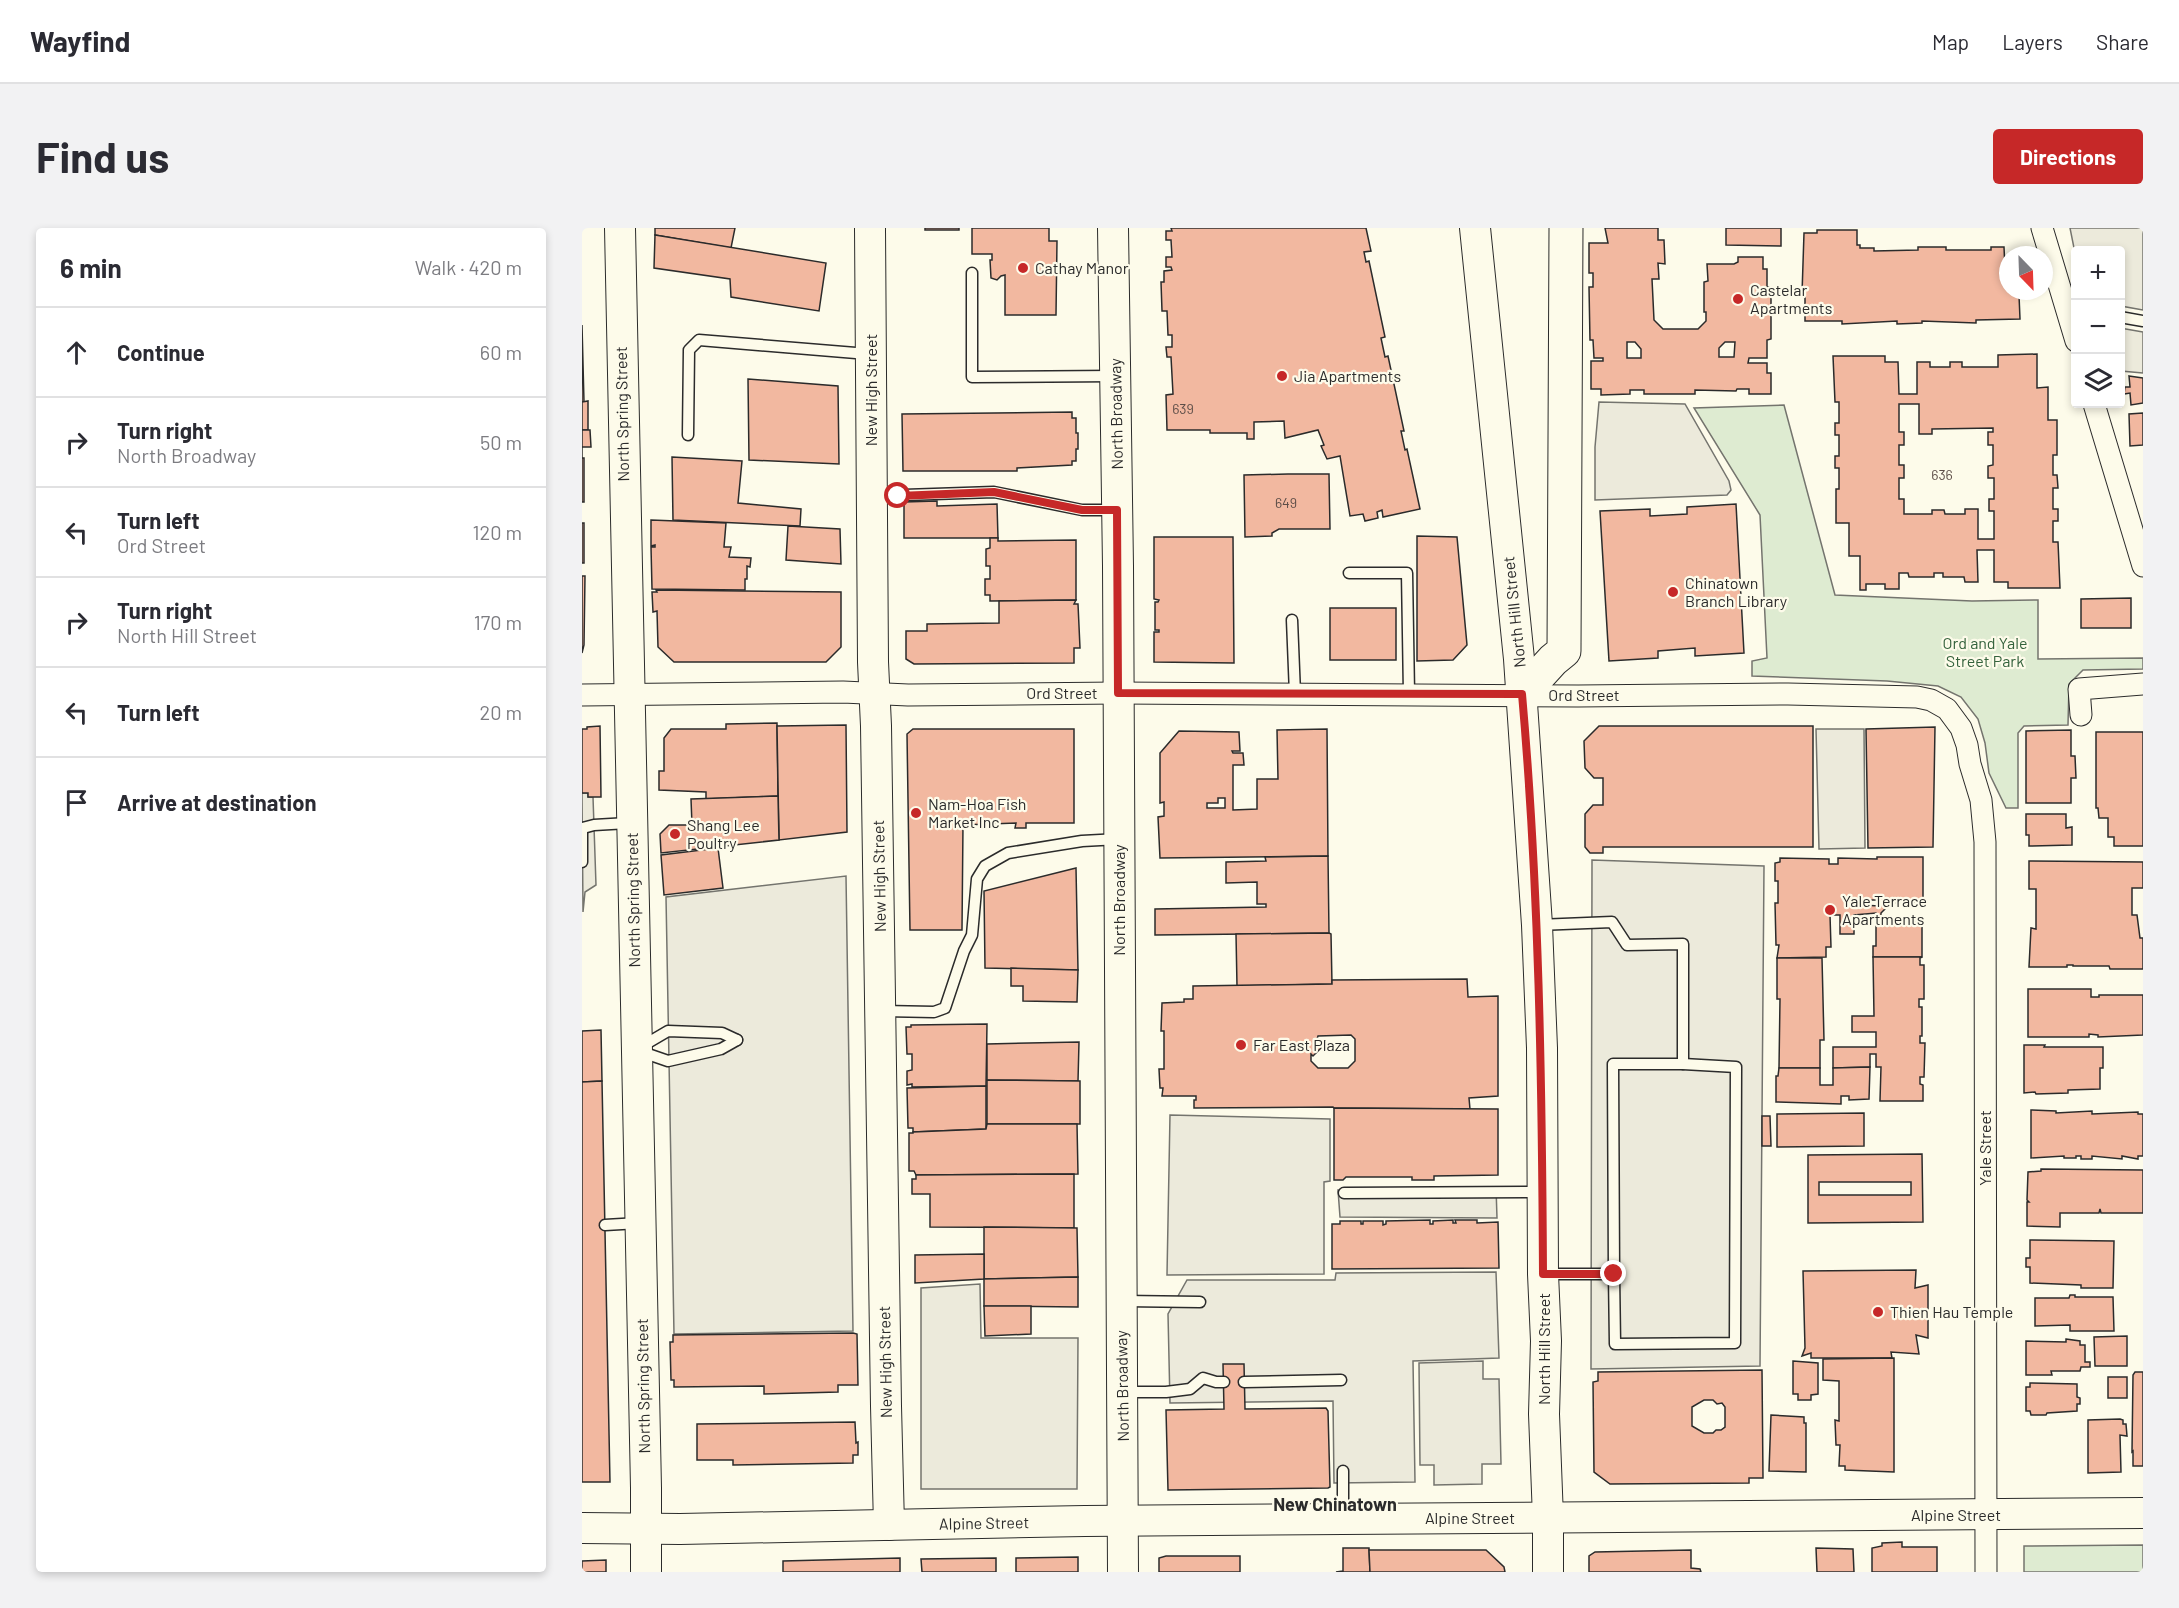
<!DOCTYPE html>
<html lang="en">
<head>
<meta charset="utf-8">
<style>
  body { margin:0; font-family:Barlow,sans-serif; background:#f2f2f3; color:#2b2b33 }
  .controls { position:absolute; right:18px; top:18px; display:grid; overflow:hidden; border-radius:6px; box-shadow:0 3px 9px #0003 }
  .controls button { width:54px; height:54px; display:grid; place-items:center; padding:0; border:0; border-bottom:2px solid #e1e1e2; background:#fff; color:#2b2b33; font:30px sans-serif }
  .compass { position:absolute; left:1417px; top:18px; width:54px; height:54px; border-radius:50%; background:#fff; box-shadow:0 3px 9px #0003; rotate:157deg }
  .stop { position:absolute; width:18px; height:18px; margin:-14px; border:4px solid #c62828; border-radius:50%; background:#fff }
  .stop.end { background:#c62828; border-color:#fff; box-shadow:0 2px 6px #0008 }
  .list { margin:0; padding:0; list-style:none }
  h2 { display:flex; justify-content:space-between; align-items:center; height:78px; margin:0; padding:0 24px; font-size:26px }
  h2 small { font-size:20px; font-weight:400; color:#7c7c81 }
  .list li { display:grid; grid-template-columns:39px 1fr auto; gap:18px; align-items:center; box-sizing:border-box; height:90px; padding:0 24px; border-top:2px solid #e1e1e2 }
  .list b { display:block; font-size:22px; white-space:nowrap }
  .list p { margin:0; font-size:20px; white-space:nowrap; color:#7c7c81 }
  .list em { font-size:20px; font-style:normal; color:#7c7c81 }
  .icon { flex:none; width:33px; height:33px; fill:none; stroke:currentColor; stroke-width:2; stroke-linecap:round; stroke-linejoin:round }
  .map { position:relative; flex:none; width:1561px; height:1344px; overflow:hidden; border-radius:6px }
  header { display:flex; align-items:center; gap:36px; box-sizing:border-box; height:84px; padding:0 30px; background:#fff; border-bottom:2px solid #e1e1e2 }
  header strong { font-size:28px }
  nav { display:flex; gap:33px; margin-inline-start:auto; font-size:21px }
  .intro { display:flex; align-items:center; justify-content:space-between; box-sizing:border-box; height:144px; padding:0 36px }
  h1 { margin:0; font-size:42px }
  .button { padding:15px 27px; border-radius:6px; background:#c62828; color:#fff; font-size:21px; font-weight:700 }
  main { display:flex; gap:36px; padding:0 36px }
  aside { flex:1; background:#fff; border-radius:6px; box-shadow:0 3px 9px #0003 }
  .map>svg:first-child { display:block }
</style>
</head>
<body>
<header>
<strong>Wayfind</strong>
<nav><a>Map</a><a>Layers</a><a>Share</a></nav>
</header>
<div class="intro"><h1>Find us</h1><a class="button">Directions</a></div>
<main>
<aside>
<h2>6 min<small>Walk · 420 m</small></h2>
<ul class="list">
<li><svg class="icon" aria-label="ahead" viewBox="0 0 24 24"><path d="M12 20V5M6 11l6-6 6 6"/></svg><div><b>Continue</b></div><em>60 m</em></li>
<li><svg class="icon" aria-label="right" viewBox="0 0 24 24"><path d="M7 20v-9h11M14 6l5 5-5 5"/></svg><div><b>Turn right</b><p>North Broadway</p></div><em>50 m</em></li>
<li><svg class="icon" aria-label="left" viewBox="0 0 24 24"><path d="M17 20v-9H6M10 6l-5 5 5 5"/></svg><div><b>Turn left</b><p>Ord Street</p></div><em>120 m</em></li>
<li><svg class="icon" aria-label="right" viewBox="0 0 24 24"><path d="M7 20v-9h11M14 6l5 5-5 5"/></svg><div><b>Turn right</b><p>North Hill Street</p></div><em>170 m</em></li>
<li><svg class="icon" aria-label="left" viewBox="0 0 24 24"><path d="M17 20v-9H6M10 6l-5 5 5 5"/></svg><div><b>Turn left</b></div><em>20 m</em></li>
<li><svg class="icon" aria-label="arrive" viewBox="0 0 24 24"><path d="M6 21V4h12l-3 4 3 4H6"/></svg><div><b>Arrive at destination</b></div></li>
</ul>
</aside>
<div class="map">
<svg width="1561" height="1344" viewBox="0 0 1561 1344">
  <rect width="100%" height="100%" fill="#fdfbea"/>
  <g fill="#deebd1" stroke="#74746e" stroke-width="1.5">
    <path d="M1202 177 1253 367 1390 373 1456 372V431L1561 430V441L1501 442 1487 456 1486 497 1442 498 1436 505V580H1424L1407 545 1403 515 1396 491 1379 469 1356 458 1305 453 1170 448V433L1185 430 1178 287 1112 180Z"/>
    <path d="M1561 1317V1344H1442V1318Z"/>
  </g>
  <g fill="#eceadb" stroke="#74746e" stroke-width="1.5">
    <path d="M1488 0H1561V82L1539 78 1538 22H1494L1493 25Z"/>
    <path d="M1538 100 1561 104V145L1539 143Z"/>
    <path d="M1017 174 1103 176 1147 253 1149 262 1145 267 1013 272V219Z"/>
    <path d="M1234 501H1282L1283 620 1237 621Z"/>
    <path d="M0 565H6V569H11L14 657 3 664 1 684Z"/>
    <path d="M1010 632 1182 638 1178 1138 1009 1141Z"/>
    <path d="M264 648 271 1103 92 1106 84 669Z"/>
    <path d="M588 887 748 891V953L742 954V1046L585 1047Z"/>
    <path d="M914 959 915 990 758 989 756 962Z"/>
    <path d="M914 1044 917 1130 831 1133 833 1254 752 1255 751 1173 588 1175 586 1086 605 1052H753L754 1045Z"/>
    <path d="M398 1056 399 1110H496L495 1261H339V1060Z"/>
    <path d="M901 1133V1151H917L919 1236H900V1256L852 1257V1237H838L837 1135Z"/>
  </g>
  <g fill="#f2b8a0" stroke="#2b2b2b" stroke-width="1.5" fill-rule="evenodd">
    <path d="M73 0H153L149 20 73 7Z"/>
    <rect x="343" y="0" width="34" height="2"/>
    <path d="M390 0H467V13H475L474 87H423V47L419 48 415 52 409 50 408 32H410V26H390Z"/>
    <path d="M589 0H784L789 23 782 24 784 34 787 33 803 109 799 110 803 129 806 128 822 203H819L823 222 825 221 838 281 801 289 800 282 795 284 796 290 783 293 781 286 768 288 758 228 745 231 739 218 742 217 736 202 703 210 702 193 672 194V211H665V205H628V202H585L584 167 591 166 589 129H585L584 119H590V107H586L585 83H580L579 54H582V43L590 42 589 39H584V29H590L589 12H584V3H590Z"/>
    <path d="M1023 0H1076V12H1082L1083 36 1076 35 1077 51H1070L1072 92 1081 101H1116L1124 93V84H1122V54L1126 53 1125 36H1152L1156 34V29H1181V41H1185V59H1189V111L1185 112V130H1167L1166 135H1185V145H1189V166H1167V161H1155L1154 163 1113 162V166H1062V162H1048V166L1019 167V161H1009V133H1021V130H1012L1011 112H1008L1007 59H1011V45H1007V15H1026ZM1045 114H1053L1059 121V130H1045ZM1143 114H1153L1152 129H1137V120Z"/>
    <path d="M1144 0H1199V18L1144 17Z"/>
    <path d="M1235 2H1275V17H1278V20H1292V23L1336 22V19H1364V22H1409V19H1422L1423 41H1426V63H1435L1437 67 1438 91 1394 92V95L1340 93V95L1315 96V93L1260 96V93H1223V66H1220L1222 5H1235Z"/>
    <path d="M73 7 244 35 237 83 149 69 148 51 72 40Z"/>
    <path d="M0 97 2 174H0Z"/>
    <path d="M1455 126V160L1466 159V192H1475V227H1471V247H1475L1476 260H1471V281H1476V293H1471V314H1476L1478 360H1426V354H1412V322H1395L1396 354H1383L1382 349H1361V345H1352V349H1327L1326 345H1317V361H1303V356H1284V362H1278V328H1267V295H1254V261H1257V240H1253V228H1257V207H1253V195H1257V174H1253L1251 128H1303V134H1316L1317 166H1335V134H1348V139H1368V134H1380V139H1416V127ZM1317 176H1337V206H1350V201L1411 200V204H1406V217H1411V237L1406 238V250H1412V271H1407V283H1412V311H1396V281H1383V286H1363L1362 282H1350V286H1322V271H1317V250H1322V237H1317V217H1322V204H1317Z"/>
    <path d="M1547 148 1561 150V175L1549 177 1548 165 1542 166 1543 159H1548Z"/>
    <path d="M166 151 256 158 257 236 167 232Z"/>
    <path d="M6 173V202H0V174Z"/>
    <path d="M490 184V190H494V205H496V221H494V233H490V237L435 240V243H321L320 186Z"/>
    <path d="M1561 185V217L1548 218 1547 186Z"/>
    <path d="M0 202H8L9 219H0V230Z"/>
    <path d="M90 229 160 233 156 275 219 281 218 298 91 292Z"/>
    <rect x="0" y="230" width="2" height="44"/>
    <path d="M706 246H747L748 301H697L690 305V308L663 309 662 247Z"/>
    <path d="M355 273V278L415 276 416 310H322V274Z"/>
    <path d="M1154 276 1162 425 1113 428V420L1076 423V430L1027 433 1018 283 1068 281V288L1105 286V279Z"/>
    <path d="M69 292 144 295 142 319H149L147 329 169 330 168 339 165 338V351H163V362L70 361 69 319H73V317L69 318Z"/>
    <rect x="0" y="295" width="2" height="40"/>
    <path d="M206 298 258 301 259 336 204 332Z"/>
    <path d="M835 308 875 309 885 417 871 432 835 433Z"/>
    <path d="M572 309H651L652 435 572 434V404H577V402H573V374H576L577 372 572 371Z"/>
    <path d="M408 310H416V313L494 312V372L408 373V367H403V351H408V338H404V321L408 320Z"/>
    <path d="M0 348H3L2 417 0 425Z"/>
    <path d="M74 362 259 364V419L244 434H92L76 419 75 383 71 384 70 364H75Z"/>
    <path d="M1549 370V400H1499V371Z"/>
    <path d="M494 372 492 376H496L498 420H492V435L332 436 324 431V403H345V396L417 395V373Z"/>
    <rect x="748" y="380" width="66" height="52"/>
    <path d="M195 495 196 568 124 571V564L77 562V543H82V510L89 501H144V496Z"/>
    <path d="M264 497 265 604 197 612 195 498Z"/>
    <path d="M18 498 19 569H6V565H0V501H5V499Z"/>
    <path d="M1017 498H1231V619H1021V625H1008L1003 619V586L1011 577H1021V550H1012L1003 540 1002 513Z"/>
    <path d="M1353 499 1351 619 1286 620 1284 501Z"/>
    <path d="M331 501H492V595H444V600H433L434 595 381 597 380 702H328L325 506Z"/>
    <path d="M745 501 746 628 578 630 576 589 582 588V574L578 575V525L597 503 657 504 658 523H650L651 525H661L662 537H651V582L675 581V551H696L695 502ZM636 570H643V580H625V575H636Z"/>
    <path d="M1489 502V528H1493L1494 550H1489V575H1444V503Z"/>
    <path d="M1514 504H1561V618H1532V609H1526V590H1517L1516 580H1514Z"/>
    <path d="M196 568 197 612 79 625 78 606 87 597H110L109 571Z"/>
    <path d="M1444 586H1484V600L1490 599V617L1447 618V607H1444Z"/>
    <path d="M136 620 141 660 82 667 79 627Z"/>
    <path d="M746 628 747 705 573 707V681L684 679V676H675V654L644 655V634L684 633 683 629Z"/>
    <path d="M1295 629H1341V674L1304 675 1305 679 1299 685V694H1340V729H1291V718H1294V685L1272 687V706H1258V687H1248L1249 719H1244V729L1195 730 1197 717H1194L1193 675H1196V653H1193V635L1198 634V630L1247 631V636H1256V630L1295 631ZM1279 672H1298V678L1278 677Z"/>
    <path d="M1447 633 1561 634V660H1550V687H1555L1558 710H1561V741H1528L1527 738H1491V737H1485V739H1447L1449 700 1454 701V661H1447Z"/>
    <path d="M494 640 496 742 403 740 402 663Z"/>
    <path d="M747 705 749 706 750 756 655 758 654 706Z"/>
    <path d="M1291 729H1340L1338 730V737H1342V771H1337V779H1340V808H1338V815H1343L1342 849H1338V856L1341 857V873H1298L1299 839H1294V826H1288V839L1251 840V819H1294V804H1270V788H1292Z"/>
    <path d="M1195 730H1240L1242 812H1238V840H1197L1198 771H1195Z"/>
    <path d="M429 740 496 742 495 774 441 773V758H429Z"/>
    <path d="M885 751 886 769 916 768V868L887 870 888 881 752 880 751 879 612 880V872H614V868H580L581 860H578L577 841H582V803H579L580 775 602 774V771H611V758L750 756V752ZM769 807 773 811V833L766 840H736L729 833V826L731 828 739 820 734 814 736 808Z"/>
    <path d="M1446 761H1509V769H1517V767H1561V807L1516 809V807L1507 806V809H1446Z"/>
    <path d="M405 796 404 858 330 859V856L325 857V843L330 842V826H325L324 799H329V797Z"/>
    <path d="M19 802 20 853 0 854V803Z"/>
    <path d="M497 814 496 853 405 852V816Z"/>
    <path d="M1442 817H1463L1462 819H1521V840H1518V861L1486 862V865L1454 866 1453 864 1442 865Z"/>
    <path d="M1288 839 1287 871 1267 872V868H1259V876L1194 874V848H1196L1197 840H1238V857H1251V840Z"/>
    <path d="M405 852 498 853V896H405Z"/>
    <path d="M20 853 28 1254H0V854Z"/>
    <path d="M404 858V901L331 904V900H326L325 860Z"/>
    <path d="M752 880 916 881V947L852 948V952H830V949H764L761 952H752Z"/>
    <path d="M1449 882 1474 883V885L1510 883V886L1556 884V886H1561V928H1556V931L1540 928V931L1510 928V931H1499V928H1494V930H1482V928L1449 930Z"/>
    <path d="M1282 885V918L1195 919V886Z"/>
    <path d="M1180 888H1188L1189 918H1180Z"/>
    <path d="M405 896H495L496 946 334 947 332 943H327V905H331V904L404 901Z"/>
    <path d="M1340 926 1341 994 1226 995V927ZM1237 954H1329V967H1237Z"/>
    <path d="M1459 941 1561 942V985H1519L1518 981 1517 985H1478V999L1445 998V974H1447L1445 972 1446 944 1459 943Z"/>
    <path d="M492 946V1000L348 999V966H330V951H334V947Z"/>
    <path d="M848 992V996H851V993L871 992V995H874L873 992H895V995L916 994 917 1040 750 1041V996H758V993H779V996H781V993H801V997L804 996V993Z"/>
    <path d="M402 999 495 1000 496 1049 402 1051Z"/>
    <path d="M1448 1012 1532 1013 1531 1060H1499V1057L1448 1055V1039H1444V1030H1448Z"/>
    <path d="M402 1026V1051L333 1055V1027Z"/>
    <path d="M1334 1042 1333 1060 1346 1057V1110L1334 1107 1337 1126 1309 1124 1310 1130H1229V1125L1220 1128 1223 1120 1221 1043Z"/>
    <path d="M496 1049V1079L402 1078V1051Z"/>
    <path d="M1488 1067H1493V1069H1531L1532 1103H1488V1097L1453 1098V1070H1487Z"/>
    <path d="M402 1078H449V1106L403 1108Z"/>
    <path d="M271 1105 275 1106 276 1157H256V1164L182 1166V1158L92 1159V1152H89L88 1114H91V1107Z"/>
    <path d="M1545 1108V1138H1513L1512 1109Z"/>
    <path d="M1484 1111 1498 1113V1117H1503V1134H1508V1139H1499L1498 1143H1469L1470 1147H1444V1113L1484 1114Z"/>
    <path d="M1312 1130V1244L1263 1242V1238H1257L1258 1217H1254L1253 1192 1257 1193V1153L1241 1152V1131Z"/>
    <path d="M1211 1133 1236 1135V1166L1229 1167V1172H1216V1166H1211Z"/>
    <path d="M641 1136H662L663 1181 744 1180 746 1183 748 1259 746 1260 586 1262 584 1182 642 1181Z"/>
    <path d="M1180 1142 1181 1250H1167V1255L1028 1256 1012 1244 1011 1154 1016 1153V1144ZM1122 1172H1131L1135 1176 1140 1175 1143 1179V1199L1139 1202H1134L1131 1205H1122L1110 1198V1179Z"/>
    <path d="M1553 1144H1561V1238H1551V1223L1550 1224 1551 1147Z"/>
    <rect x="1526" y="1149" width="19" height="21"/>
    <path d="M1448 1155 1495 1156V1169L1498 1170V1176H1495V1183L1465 1185 1464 1187H1449L1448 1183H1444V1159H1448Z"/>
    <path d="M1189 1187 1222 1189V1195H1224V1244L1187 1243Z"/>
    <path d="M1538 1191 1541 1192V1196H1544L1545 1208 1538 1207 1539 1244 1506 1245V1192Z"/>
    <path d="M273 1194 274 1215 276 1214V1227H271V1235L151 1237V1232H115V1196Z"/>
    <path d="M1320 1314V1319H1355V1344H1290V1320L1300 1318V1315Z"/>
    <path d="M761 1320H787L788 1344H754L761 1343Z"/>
    <path d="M1234 1320 1271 1321 1272 1344H1235Z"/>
    <path d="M787 1322H904L922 1339 923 1344H788Z"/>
    <path d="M1109 1322V1340L1118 1341 1119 1344H1007V1328L1013 1324Z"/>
    <path d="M584 1328H658V1344H577V1330Z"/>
    <path d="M496 1329V1344H434V1330Z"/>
    <path d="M318 1330V1344H201V1333Z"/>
    <path d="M414 1330V1344H340L339 1331Z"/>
    <path d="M24 1332V1344H0V1333Z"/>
  </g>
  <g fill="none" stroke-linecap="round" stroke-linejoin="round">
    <g stroke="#2b2b2b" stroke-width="13">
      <g id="lane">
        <path d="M390 45V149L533 148"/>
        <path d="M1538 89 1561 93"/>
        <path d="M106 207 107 122 117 112 286 126"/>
        <path d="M292 268 412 264 500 282H533"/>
        <path d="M767 345H825L827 466"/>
        <path d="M710 392 713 466"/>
        <path d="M0 600V634"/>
        <path d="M1 600 12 597 46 595"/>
        <path d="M956 697 1030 694 1045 717 1101 716V836H1031L1032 1046H963"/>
        <path d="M301 783 352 784 363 780 382 723 390 707 395 651 403 638 426 625 500 613 537 611"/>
        <path d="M57 820 86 803 140 805 155 812"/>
        <path d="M57 823 86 833 139 821 155 812"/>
        <path d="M762 965 960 964"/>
        <path d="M23 997 57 995"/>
        <path d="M1032 1046 1033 1116 1153 1115 1154 839 1101 836"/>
        <path d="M542 1073 618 1074"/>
        <path d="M662 1154 759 1152"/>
        <path d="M542 1164H584L608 1161 621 1150 634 1154H642"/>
        <path d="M761 1288V1243"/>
      </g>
    </g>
    <g stroke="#2b2b2b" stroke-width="23">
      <g id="street">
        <path d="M1460 0 1494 113"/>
        <path d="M1512 176 1561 338"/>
        <path d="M0 467 261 464 326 467 536 465 996 468 1206 466 1335 469 1349 472 1365 481 1379 500 1385 517 1388 536 1399 572 1403 614 1404 1344"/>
        <path d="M1499 487 1497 461 1561 456"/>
      </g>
    </g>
    <g stroke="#2b2b2b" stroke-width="32">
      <g id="secondary">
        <path d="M38 0C44 420 53 840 64 1260V1344"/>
        <path d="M288 0 291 434 294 498 304 1178 307 1297"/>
        <path d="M531 0 536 338 541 1344"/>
        <path d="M893 0 937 431 955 697 960 820 961 1046 964 1113 962 1186 966 1290V1344"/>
        <path d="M0 1300 98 1301 503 1293 1561 1285"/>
      </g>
    </g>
    <g stroke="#2b2b2b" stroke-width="35">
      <path id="primary" d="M940 466 971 432 982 423 984 0"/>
    </g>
    <use href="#lane" stroke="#fdfbea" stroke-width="10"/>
    <use href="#street" stroke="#fdfbea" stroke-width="21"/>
    <use href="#secondary" stroke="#fdfbea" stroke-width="30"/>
    <use href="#primary" stroke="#fdfbea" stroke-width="33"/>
  </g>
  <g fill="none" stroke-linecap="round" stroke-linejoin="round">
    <path stroke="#c62828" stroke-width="8" d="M316 268 412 264 500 282H535L536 465 940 466C957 659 960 853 961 1046H1032"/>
  </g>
  <g fill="#c62828" stroke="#fdfbea" stroke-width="2">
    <circle cx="441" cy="40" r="6"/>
    <circle cx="1156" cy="71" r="6"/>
    <circle cx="700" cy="148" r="6"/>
    <circle cx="1091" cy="364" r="6"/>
    <circle cx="334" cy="585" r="6"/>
    <circle cx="93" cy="606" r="6"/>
    <circle cx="1248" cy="682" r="6"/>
    <circle cx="659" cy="817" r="6"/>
    <circle cx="1296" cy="1084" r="6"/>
  </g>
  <g text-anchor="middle" stroke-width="4.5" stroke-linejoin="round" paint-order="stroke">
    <g font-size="14" fill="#5d4e48">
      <text x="601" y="186">639</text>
      <text x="1360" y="252">636</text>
      <text x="704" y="280">649</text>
    </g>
    <g font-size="16" fill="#2b2b2b" stroke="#fdfbea" text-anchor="start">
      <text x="453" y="46">Cathay Manor</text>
      <text x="1168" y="68">Castelar<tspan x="1168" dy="18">Apartments</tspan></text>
      <text x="712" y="154">Jia Apartments</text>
      <text x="1103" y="361">Chinatown<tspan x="1103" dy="18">Branch Library</tspan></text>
      <text x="346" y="582">Nam-Hoa Fish<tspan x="346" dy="18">Market Inc</tspan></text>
      <text x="105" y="603">Shang Lee<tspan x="105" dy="18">Poultry</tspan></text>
      <text x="1260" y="679">Yale Terrace<tspan x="1260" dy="18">Apartments</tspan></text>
      <text x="671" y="823">Far East Plaza</text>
      <text x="1308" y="1090">Thien Hau Temple</text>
    </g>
    <g font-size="16" fill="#2b2b2b" stroke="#fdfbea">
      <text transform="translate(289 162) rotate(-90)" y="6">New High Street</text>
      <text transform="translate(40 186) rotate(-91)" y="6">North Spring Street</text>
      <text transform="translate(534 186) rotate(-91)" y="6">North Broadway</text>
      <text transform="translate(932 384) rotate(-96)" y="6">North Hill Street</text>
      <text x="480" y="471">Ord Street</text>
      <text x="1002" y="473">Ord Street</text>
      <text transform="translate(297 648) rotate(-91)" y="6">New High Street</text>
      <text transform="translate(51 672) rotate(-91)" y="6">North Spring Street</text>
      <text transform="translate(537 672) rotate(-90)" y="6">North Broadway</text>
      <text transform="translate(1403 920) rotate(-90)" y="6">Yale Street</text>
      <text transform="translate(962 1121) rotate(-90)" y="6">North Hill Street</text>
      <text transform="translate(303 1134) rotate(-91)" y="6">New High Street</text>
      <text transform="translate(61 1158) rotate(-91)" y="6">North Spring Street</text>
      <text transform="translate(540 1158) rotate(-91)" y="6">North Broadway</text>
      <text x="1374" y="1293">Alpine Street</text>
      <text x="888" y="1296">Alpine Street</text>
      <text transform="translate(402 1295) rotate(-1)" y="6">Alpine Street</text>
    </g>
    <g font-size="16" fill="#34623c" stroke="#fdfbea">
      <text x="1403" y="421">Ord and Yale<tspan x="1403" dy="18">Street Park</tspan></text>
    </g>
    <g font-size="18" font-weight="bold" fill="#2b2b2b" stroke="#fdfbea">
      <text x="753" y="1283">New Chinatown</text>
    </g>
  </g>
</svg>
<div class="controls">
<button>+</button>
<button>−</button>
<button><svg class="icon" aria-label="layers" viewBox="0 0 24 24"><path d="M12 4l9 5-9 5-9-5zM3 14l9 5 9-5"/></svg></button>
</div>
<svg class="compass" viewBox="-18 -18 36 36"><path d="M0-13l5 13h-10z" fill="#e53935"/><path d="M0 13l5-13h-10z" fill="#7c7c81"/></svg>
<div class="stop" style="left:316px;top:268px"></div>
<div class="stop end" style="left:1032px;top:1046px"></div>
</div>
</main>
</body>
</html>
